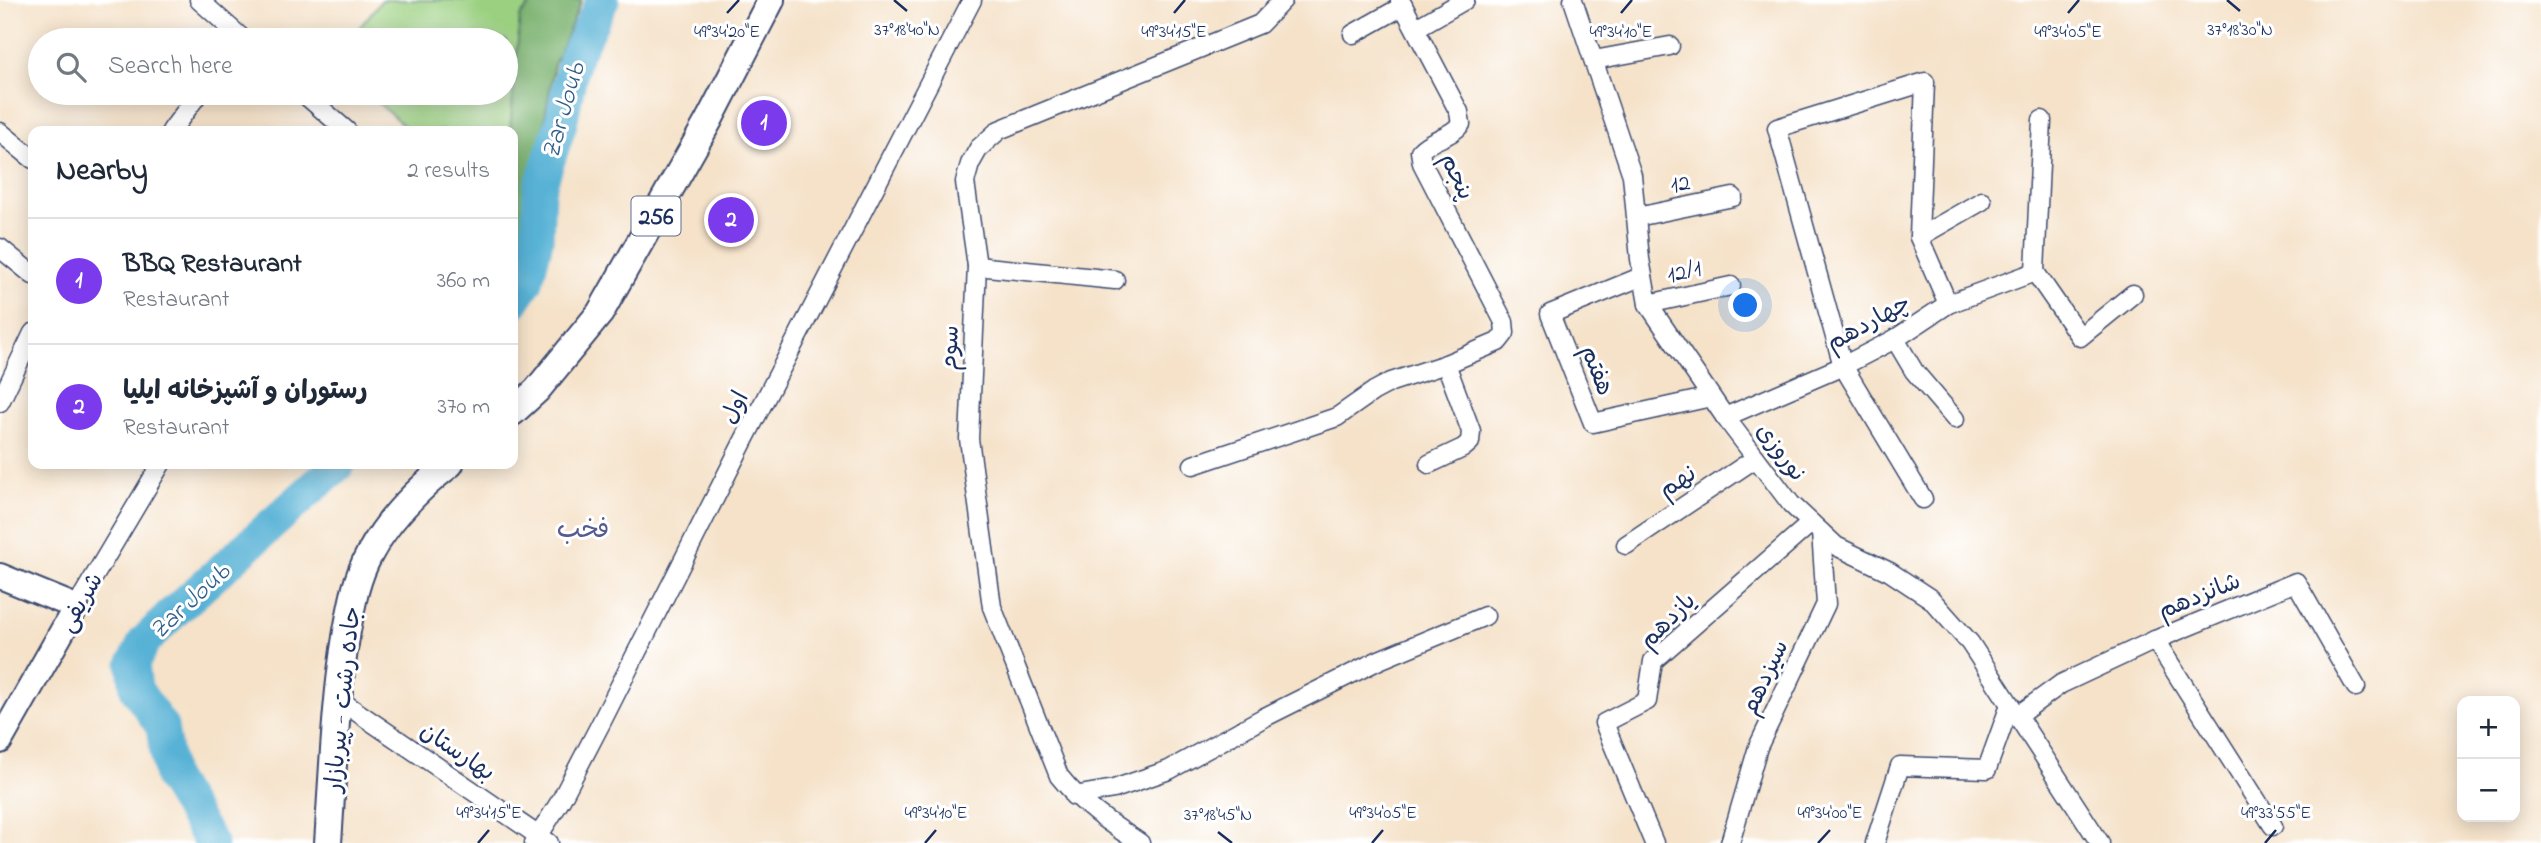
<!DOCTYPE html>
<html lang="en">
<head>
<meta charset="utf-8">
<style>
  body { margin:0; font-family:"Indie Flower","Playpen Sans Arabic",sans-serif; background:#f6f6f7; color:#1f2937 }
  .controls { position:absolute; right:21px; bottom:21px; display:grid; overflow:hidden; border-radius:14px; box-shadow:0 4px 18px #0003 }
  .controls button { width:63px; height:63px; display:grid; place-items:center; padding:0; border:0; border-bottom:2px solid #e0e1e3; background:#fff; color:#1f2937; font:35px sans-serif }
  .you { position:absolute; left:1746px; top:306px; width:24px; height:24px; margin:-18px; border:5px solid #fff; border-radius:50%; background:#1a73e8; box-shadow:0 0 0 10px #1a73e833 }
  .badge { display:grid; place-items:center; width:46px; height:46px; border-radius:50%; background:#7c3aed; color:#fff; font-size:23px; font-weight:700 }
  .pin { position:absolute; translate:-50% -50%; border:4px solid #fff; box-shadow:0 2px 7px #0006 }
  .list { margin:0; padding:0; list-style:none }
  h2 { display:flex; justify-content:space-between; align-items:center; height:91px; margin:0; padding:0 28px; font-size:30px }
  h2 small { font-size:23px; font-weight:400; color:#747a83 }
  .list li { display:grid; grid-template-columns:46px 1fr auto; gap:21px; align-items:center; box-sizing:border-box; height:126px; padding:0 28px; border-top:2px solid #e0e1e3 }
  .list b { display:block; font-size:26px; white-space:nowrap }
  .list p { margin:0; font-size:23px; white-space:nowrap; color:#747a83 }
  .list em { font-size:23px; font-style:normal; color:#747a83 }
  .icon { flex:none; width:38px; height:38px; fill:none; stroke:currentColor; stroke-width:2; stroke-linecap:round; stroke-linejoin:round }
  .map { position:relative; flex:none; width:2541px; height:843px; overflow:hidden }
  .search { position:absolute; background:#fff; box-shadow:0 4px 18px #0003; left:28px; top:28px; width:490px; height:77px; display:flex; align-items:center; gap:18px; box-sizing:border-box; padding:0 24px; border-radius:38px; color:#747a83; font-size:26px }
  .panel { position:absolute; background:#fff; box-shadow:0 4px 18px #0003; left:28px; top:126px; width:490px; height:343px; border-radius:14px }
  .map>svg:first-child { display:block }
</style>
</head>
<body>
<div class="map">
<svg width="2541" height="843" viewBox="0 0 2541 843">
  <rect width="100%" height="100%" fill="#fff"/>
  <filter id="ink" filterUnits="userSpaceOnUse"><feTurbulence type="fractalNoise" baseFrequency=".0143" numOctaves="2"/><feDisplacementMap in="SourceGraphic" scale="14" xChannelSelector="R" yChannelSelector="G"/><feConvolveMatrix kernelMatrix="1 2 1 2 8 2 1 2 1" color-interpolation-filters="sRGB"/></filter>
  <filter id="wash" filterUnits="userSpaceOnUse"><feTurbulence type="fractalNoise" baseFrequency=".00686" numOctaves="4" result="noise"/><feDisplacementMap in="SourceGraphic" scale="28" xChannelSelector="R" yChannelSelector="G"/><feGaussianBlur stdDeviation="1.57" result="paint"/><feColorMatrix in="noise" values="0 0 0 0 0 0 0 0 0 0 0 0 0 0 0 0 0 1.4 0 .05"/><feComposite in="paint" operator="in"/></filter>
  <g filter="url(#wash)">
    <rect width="100%" height="100%" fill="#f5e2c9"/>
    <path fill="#9bd081" stroke="#5b8070" stroke-width="2" d="M382 0H535L520 17 510 131H410L367 93H506V40H349Z"/>
    <path fill="#7cb26f" stroke="#4c7066" stroke-width="2" d="M535 0H582L554 65 528 218 513 272V131H510L520 16Z"/>
    <g fill="none" stroke-linecap="round" stroke-linejoin="round">
      <g stroke="#59b2d6" stroke-width="33">
        <path d="M513 302 527 281 537 240 539 190 561 123 574 59 603 0"/>
        <path d="M211 843 170 777 162 727 136 689 133 665 144 642 175 611 339 464"/>
      </g>
    </g>
  </g>
  <g filter="url(#ink)">
    <g fill="none" stroke-linecap="round" stroke-linejoin="round">
      <g stroke="#3c4a6e" stroke-width="21">
        <g id="minor">
          <path d="M199 0 244 40"/>
          <path d="M1573 0 1632 175 1640 259 1648 304 1725 417 1791 504 1836 546 1890 572 1931 599 1970 643 2100 843"/>
          <path d="M1416 28 1465 0"/>
          <path d="M1353 34 1403 6"/>
          <path d="M1594 60 1670 46"/>
          <path d="M303 93 347 131"/>
          <path d="M2042 120 2035 272 2080 337 2133 294"/>
          <path d="M171 131 199 93"/>
          <path d="M0 132 33 159"/>
          <path d="M1637 217 1733 197"/>
          <path d="M1919 237 1982 201"/>
          <path d="M0 248 33 275"/>
          <path d="M977 266 1115 280"/>
          <path d="M1643 276 1550 314 1593 423 1711 397"/>
          <path d="M1648 304 1731 286"/>
          <path d="M1895 339 1914 371 1955 419"/>
          <path d="M0 402 33 333"/>
          <path d="M1725 417 1843 366 1895 339 1948 304 2035 272"/>
          <path d="M1429 464 1463 448 1470 442 1471 431 1446 364"/>
          <path d="M1193 465 1337 417 1374 391 1391 382 1446 364 1498 342 1505 333 1504 322 1422 163 1420 151C1432 138 1450 138 1461 124L1459 112 1400 0"/>
          <path d="M1923 499 1843 366 1777 128 1925 82 1919 237 1948 304"/>
          <path d="M1626 545 1756 458"/>
          <path d="M76 607 161 464"/>
          <path d="M2155 640 2273 826"/>
          <path d="M338 699 549 843"/>
          <path d="M2017 716 2061 684 2155 640 2296 582 2356 687"/>
          <path d="M1074 796 1114 789 1169 770 1263 718 1379 660 1485 616"/>
          <path d="M534 843 561 800 601 723 743 442 972 0"/>
          <path d="M1140 843C1109 823 1082 805 1059 776L992 607 969 439 977 266 965 182 970 164 979 148 999 130 1260 24 1283 0"/>
          <path d="M1654 843 1604 723 1647 701 1653 661 1811 523"/>
          <path d="M1730 843 1758 747 1826 604 1821 532"/>
          <path d="M1875 843 1900 766 1987 769 2010 705"/>
        </g>
      </g>
      <g stroke="#3c4a6e" stroke-width="28">
        <path id="secondary" d="M0 576 76 607 0 741"/>
      </g>
      <g stroke="#3c4a6e" stroke-width="30">
        <g id="primary">
          <path d="M513 412 537 390 600 313 709 120 771 0"/>
          <path d="M328 843C333 772 335 701 347 631 352 604 356 579 369 555 388 519 418 489 450 464"/>
        </g>
      </g>
      <use href="#minor" stroke="#fff" stroke-width="18"/>
      <use href="#secondary" stroke="#fff" stroke-width="24"/>
      <use href="#primary" stroke="#fff" stroke-width="26"/>
    </g>
  </g>
  <path fill="none" stroke="#1b2f5e" stroke-width="2.5" d="M894 0 907 11M2227 0 2240 11M727 13 739 0M1174 13 1185 0M1621 13 1632 0M2068 13 2079 0M1218 832 1232 843M478 843 489 830M925 843 936 830M1372 843 1383 830M1818 843 1830 830M2265 843 2276 830"/>
  <g text-anchor="middle" stroke-width="6" stroke-linejoin="round" paint-order="stroke">
    <rect fill="#fff" stroke="#5f6d8e" stroke-width="2" x="631.5" y="196.5" width="49" height="39" rx="5"/>
    <g font-size="23" font-weight="bold" fill="#1b2f5e">
      <text x="656" y="224">256</text>
    </g>
    <g font-size="24" fill="#1b2f5e" stroke="#fff">
      <text transform="translate(1458 176) rotate(65)" y="8">پنجم</text>
      <text transform="translate(1680 183) rotate(-12)" y="8">12</text>
      <text transform="translate(1684 271) rotate(-13)" y="8">12/1</text>
      <text transform="translate(1868 322) rotate(-29)" y="8">چهاردهم</text>
      <text transform="translate(949 348) rotate(-88)" y="8">سوم</text>
      <text transform="translate(1598 370) rotate(69)" y="8">هفتم</text>
      <text transform="translate(734 407) rotate(-63)" y="8">اول</text>
      <text transform="translate(1782 452) rotate(53)" y="8">نوروزی</text>
      <text transform="translate(1677 481) rotate(-34)" y="8">نهم</text>
      <text transform="translate(2199 595) rotate(-22)" y="8">شانزدهم</text>
      <text transform="translate(80 602) rotate(-60)" y="8">شریفی</text>
      <text transform="translate(1667 620) rotate(-45)" y="8">یازدهم</text>
      <text transform="translate(1764 677) rotate(-65)" y="8">سیزدهم</text>
      <text transform="translate(342 699) rotate(-84)" y="8">جاده رشت - پیربازار</text>
      <text transform="translate(458 751) rotate(34)" y="8">بهارستان</text>
    </g>
    <g font-size="26" font-style="italic" fill="#315d88" stroke="#fff">
      <text transform="translate(562 110) rotate(-74)" y="9">Zar Joub</text>
      <text transform="translate(189 600) rotate(-43)" y="9">Zar Joub</text>
    </g>
    <g font-size="26" fill="#565c8e" stroke="#fff">
      <text x="583" y="537">فخب</text>
    </g>
  </g>
  <g font-size="18" text-anchor="middle" fill="#1b2f5e" stroke="#fff" stroke-width="6" stroke-linejoin="round" paint-order="stroke">
    <text x="2240" y="35">37°18'30"N</text>
    <text x="907" y="35">37°18'40"N</text>
    <text x="727" y="37">49°34'20"E</text>
    <text x="1174" y="37">49°34'15"E</text>
    <text x="1621" y="37">49°34'10"E</text>
    <text x="2068" y="37">49°34'05"E</text>
    <text x="489" y="818">49°34'15"E</text>
    <text x="936" y="818">49°34'10"E</text>
    <text x="1383" y="818">49°34'05"E</text>
    <text x="1830" y="818">49°34'00"E</text>
    <text x="2276" y="818">49°33'55"E</text>
    <text x="1218" y="820">37°18'45"N</text>
  </g>
</svg>
<div class="controls">
<button>+</button>
<button>−</button>
</div>
<div class="you"></div>
<div class="pin badge" style="left:764px;top:123px">1</div>
<div class="pin badge" style="left:731px;top:220px">2</div>
<div class="search"><svg class="icon" aria-label="search" viewBox="0 0 24 24"><circle cx="10" cy="10" r="6"/><path d="M15 15l6 6"/></svg>Search here</div>
<section class="panel">
<h2>Nearby<small>2 results</small></h2>
<ul class="list">
<li><span class="badge">1</span><div><b>BBQ Restaurant</b><p>Restaurant</p></div><em>360 m</em></li>
<li><span class="badge">2</span><div><b>رستوران و آشپزخانه ایلیا</b><p>Restaurant</p></div><em>370 m</em></li>
</ul>
</section>
</div>
</body>
</html>
